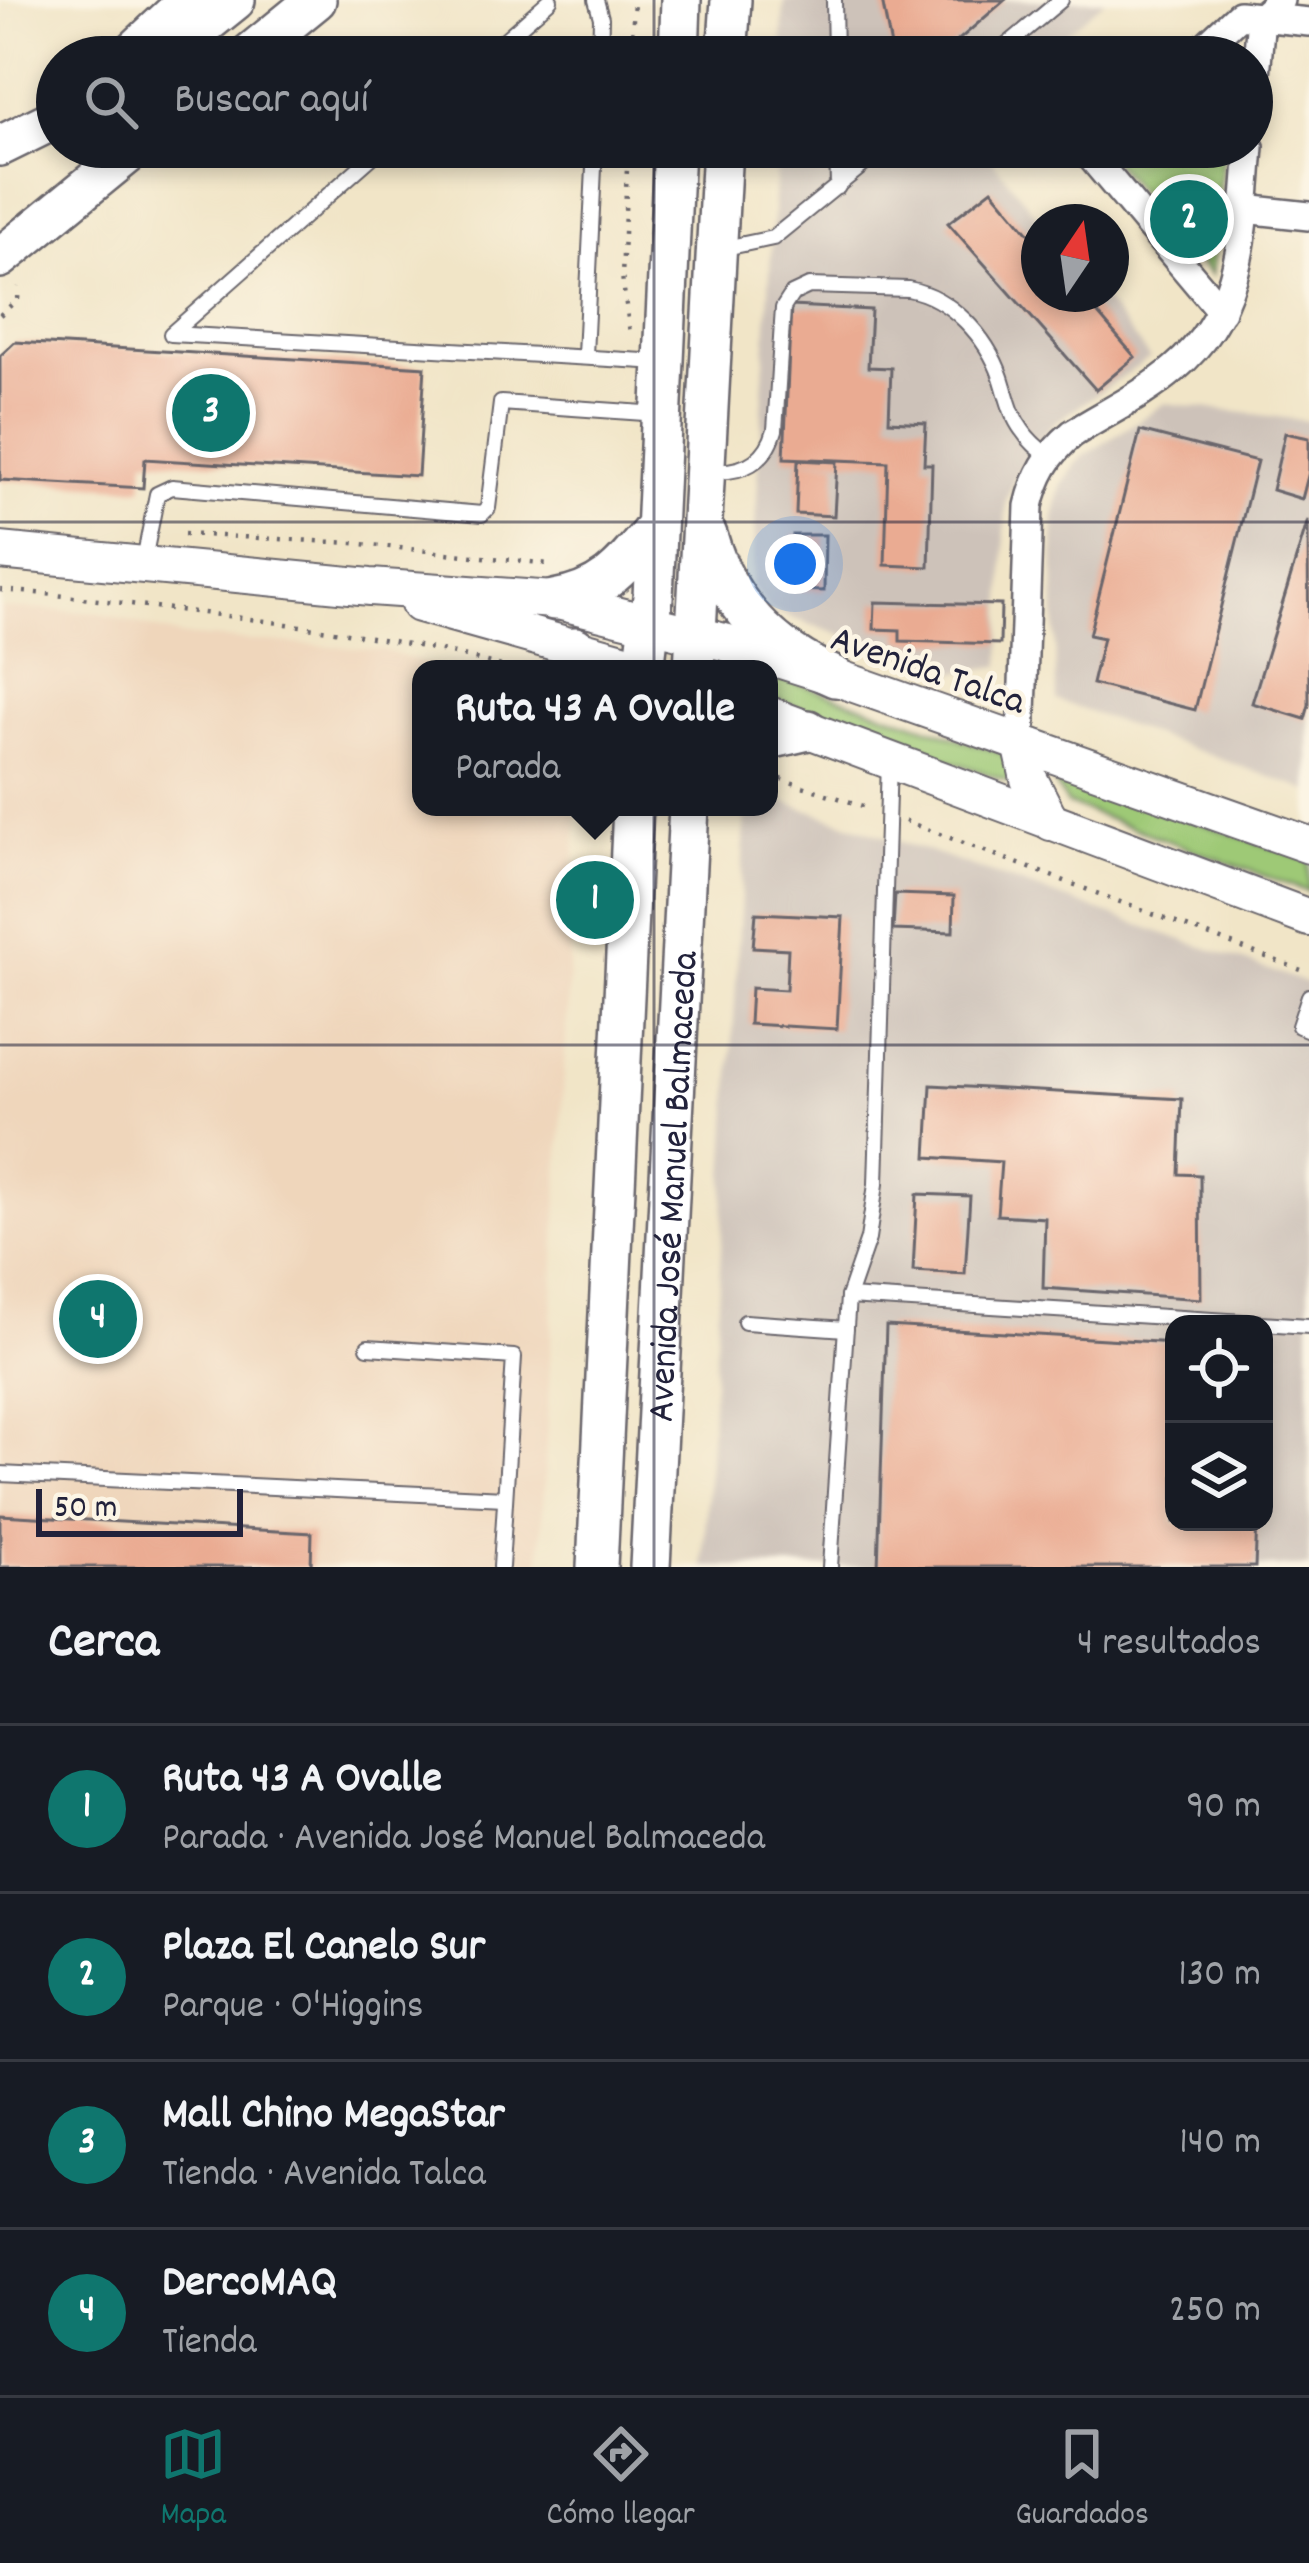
<!DOCTYPE html>
<html lang="es">
<head>
<meta charset="utf-8">
<style>
  body { margin:0; font-family:Dekko,sans-serif; background:#242831; color:#f1f3f6 }
  .controls { position:absolute; right:36px; bottom:36px; display:grid; overflow:hidden; border-radius:24px; box-shadow:0 6px 18px #0003 }
  .controls button { width:108px; height:108px; display:grid; place-items:center; padding:0; border:0; border-bottom:3px solid #363941; background:#171b24; color:#f1f3f6; font:60px sans-serif }
  .compass { position:absolute; left:1021px; top:204px; width:108px; height:108px; border-radius:50%; background:#171b24; box-shadow:0 6px 18px #0003; rotate:13deg }
  .scale { position:absolute; left:36px; bottom:30px; width:207px; box-sizing:border-box; padding-left:12px; border:6px solid #22223b; border-top:0; font-size:33px; line-height:42px; white-space:nowrap; color:#22223b; -webkit-text-stroke:9px #fcf5e5; paint-order:stroke }
  .you { position:absolute; left:795px; top:564px; width:42px; height:42px; margin:-30px; border:9px solid #fff; border-radius:50%; background:#1a73e8; box-shadow:0 0 0 18px #1a73e833 }
  .badge { display:grid; place-items:center; width:78px; height:78px; border-radius:50%; background:#0f766e; color:#fff; font-size:39px; font-weight:700 }
  .pin { position:absolute; translate:-50% -50%; border:6px solid #fff; box-shadow:0 3px 12px #0006 }
  .popup { position:absolute; left:412px; top:660px; width:366px; height:156px; box-sizing:border-box; display:grid; place-content:center; border-radius:24px; background:#171b24; filter:drop-shadow(0 3px 9px #0005); font-size:39px; white-space:nowrap; color:#9ea1a6 }
  .popup b { font-size:45px; color:#f1f3f6 }
  .popup::after { content:''; position:absolute; left:50%; top:100%; margin-left:-24px; border:24px solid transparent; border-top-color:#171b24 }
  .list { margin:0; padding:0; list-style:none }
  h2 { display:flex; justify-content:space-between; align-items:center; height:156px; margin:0; padding:0 48px; font-size:51px }
  h2 small { font-size:39px; font-weight:400; color:#9ea1a6 }
  .list li { display:grid; grid-template-columns:78px 1fr auto; gap:36px; align-items:center; box-sizing:border-box; height:168px; padding:0 48px; border-top:3px solid #363941 }
  .list b { display:block; font-size:45px; white-space:nowrap }
  .list p { margin:0; font-size:39px; white-space:nowrap; color:#9ea1a6 }
  .list em { font-size:39px; font-style:normal; color:#9ea1a6 }
  .icon { flex:none; width:66px; height:66px; fill:none; stroke:currentColor; stroke-width:2; stroke-linecap:round; stroke-linejoin:round }
  .map { position:relative; flex:none; width:1309px; height:1567px; overflow:hidden }
  .search { position:absolute; background:#171b24; box-shadow:0 6px 18px #0003; left:36px; right:36px; top:36px; height:132px; display:flex; align-items:center; gap:30px; box-sizing:border-box; padding:0 42px; border-radius:66px; color:#9ea1a6; font-size:45px }
  .sheet { height:828px; background:#171b24 }
  nav { display:flex; justify-content:space-around; align-items:center; box-sizing:border-box; height:168px; border-top:3px solid #363941; background:#171b24; font-size:33px; color:#9ea1a6 }
  nav a { display:grid; justify-items:center; gap:6px }
  nav .on { color:#0f766e }
  .map>svg:first-child { display:block }
</style>
</head>
<body>
<div class="map">
<svg width="1309" height="1567" viewBox="0 0 1309 1567">
  <rect width="100%" height="100%" fill="#fcf5e5"/>
  <filter id="ink" filterUnits="userSpaceOnUse"><feTurbulence type="fractalNoise" baseFrequency=".00833" numOctaves="2"/><feDisplacementMap in="SourceGraphic" scale="24" xChannelSelector="R" yChannelSelector="G"/><feConvolveMatrix kernelMatrix="1 2 1 2 8 2 1 2 1" color-interpolation-filters="sRGB"/></filter>
  <filter id="wash" filterUnits="userSpaceOnUse"><feTurbulence type="fractalNoise" baseFrequency=".004" numOctaves="4" result="noise"/><feDisplacementMap in="SourceGraphic" scale="48" xChannelSelector="R" yChannelSelector="G"/><feGaussianBlur stdDeviation="2.7" result="paint"/><feColorMatrix in="noise" values="0 0 0 0 0 0 0 0 0 0 0 0 0 0 0 0 0 1.4 0 .05"/><feComposite in="paint" operator="in"/></filter>
  <g filter="url(#wash)">
    <rect width="100%" height="100%" fill="#f1e5c7"/>
    <path fill="#efd6bb" d="M0 608 99 613 180 636 382 650 443 669H421V807H577L540 1567H0Z"/>
    <g fill="#cdc2b9" fill-rule="evenodd">
      <path d="M784 0H1105L1038 57H781Z"/>
      <path d="M777 147H982L1042 222H1039V294H1099L1150 358 1054 423 1034 445 1014 479 1006 501 1001 666 951 673 769 610 752 586Z"/>
      <path d="M1165 403 1309 421V791L1056 700 1054 519 1061 486 1080 459Z"/>
      <path d="M769 796 1309 984V1567H703L746 807H769ZM1174 1324H1264V1522H1174Z"/>
    </g>
    <g fill="#9ec976" stroke="#607658" stroke-width="3">
      <path d="M1117 147H1223L1211 275 1114 163Z"/>
      <path d="M769 676 806 686 1007 755 1016 784 769 697Z"/>
      <path d="M1048 771 1309 860V892L1067 804Z"/>
    </g>
    <g id="blocks">
      <g fill="#eaab92">
        <path d="M882 0H1005L939 57H893Z"/>
        <path d="M992 189 1039 245V294H1081L1135 357 1096 390 948 223Z"/>
        <path d="M791 306 871 310 868 367 891 368 889 421 926 423 924 464H932L929 567 885 565 888 462 784 458Z"/>
        <path d="M15 342 425 367 418 476 145 459 143 488 0 480V356Z"/>
        <path d="M1140 431 1257 461 1195 710 1092 684 1103 638 1089 635Z"/>
        <path d="M1285 433 1309 438V472L1302 499 1272 490Z"/>
        <path d="M798 460 837 462 834 516 796 514Z"/>
        <path d="M1308 520 1309 705 1305 719 1252 703Z"/>
        <path d="M793 535H825L824 591 792 590Z"/>
        <path d="M875 602 1001 605 1000 644 900 641V630L874 629Z"/>
        <path d="M895 894 954 896 953 932 893 930Z"/>
        <path d="M756 913 843 917 837 1029 749 1024 751 988 786 990 788 949 753 947Z"/>
        <path d="M931 1085 1182 1099 1179 1174 1200 1175 1201 1299 1043 1288 1045 1218 997 1215 1001 1162 927 1157Z"/>
        <path d="M917 1194 970 1196 965 1274 913 1271Z"/>
        <path d="M886 1326 1174 1343V1522H1257L1255 1567H878Z"/>
        <path d="M0 1515 312 1533 311 1567H0Z"/>
      </g>
    </g>
  </g>
  <g filter="url(#ink)">
    <use href="#blocks" fill-opacity="0" stroke="#6a666c" stroke-width="3"/>
    <g fill="none" stroke-linecap="round" stroke-linejoin="round">
      <g stroke="#6a666c" stroke-width="18">
        <g id="service">
          <path d="M596 0 601 18 600 57"/>
          <path d="M834 0 835 57"/>
          <path d="M485 57 550 0"/>
          <path d="M993 57 1061 0"/>
          <path d="M383 147 171 334 662 362"/>
          <path d="M837 147 838 187"/>
          <path d="M720 249 773 238 885 147"/>
          <path d="M585 355 595 147"/>
          <path d="M710 471C742 474 766 462 775 430L783 308 792 294 809 286 908 289C951 297 987 337 1001 377 1007 395 1010 414 1022 430 1029 441 1039 449 1049 457"/>
          <path d="M143 565 157 494 172 487 482 514 488 508 501 403 659 414"/>
          <path d="M1309 996 1299 1026 1309 1030"/>
          <path d="M848 1297 1309 1326"/>
          <path d="M745 1322 846 1329"/>
          <path d="M368 1347 514 1357 501 1567"/>
          <path d="M0 1474 505 1498"/>
          <path d="M830 1567 848 1297 868 1239 876 1184 889 761"/>
        </g>
      </g>
      <g stroke="#6a666c" stroke-width="32">
        <g id="minor">
          <path d="M1194 57 1239 15 1309 22"/>
          <path d="M1252 121 1261 17 1280 0"/>
          <path d="M1083 147 1221 311"/>
          <path d="M1245 209 1309 216"/>
          <path d="M1021 743 1029 506C1036 476 1048 454 1072 434 1105 413 1144 395 1174 369 1245 309 1243 231 1250 147"/>
        </g>
      </g>
      <g stroke="#6a666c" stroke-width="40">
        <g id="secondary">
          <path d="M0 551 370 587 554 600 724 642 835 677 1309 845"/>
          <path d="M419 604 651 669"/>
          <path d="M769 715 1309 918"/>
          <path d="M1021 743 1029 779 1051 822"/>
        </g>
      </g>
      <g stroke="#6a666c" stroke-width="44">
        <g id="primary">
          <path d="M128 57 189 0"/>
          <path d="M164 57 235 0"/>
          <path d="M246 57 316 0"/>
          <path d="M679 57 681 0"/>
          <path d="M727 57 731 0"/>
          <path d="M0 146 57 118"/>
          <path d="M0 258 136 147"/>
          <path d="M707 535C726 602 771 650 835 677"/>
          <path d="M554 600C606 591 623 566 655 528"/>
          <path d="M575 647 597 669"/>
          <path d="M644 669 653 597 674 147"/>
          <path d="M694 669 722 147"/>
          <path d="M769 739 808 730"/>
          <path d="M597 1567 633 807"/>
          <path id="s1" d="M650 1567 689 807"/>
        </g>
      </g>
      <g stroke="#6a666c" stroke-width="4.5" stroke-dasharray="3 9" stroke-linecap="butt">
        <path d="M631 57 634 0"/>
        <path d="M628 147 622 276 630 333"/>
        <path d="M168 159 182 147"/>
        <path d="M0 315 18 299 19 287"/>
        <path d="M184 534 353 543 549 564"/>
        <path d="M0 590C68 595 135 605 203 613 307 626 411 640 512 669"/>
        <path d="M769 775 866 807"/>
        <path d="M905 821 1309 973"/>
      </g>
      <use href="#service" stroke="#fff" stroke-width="14"/>
      <use href="#minor" stroke="#fff" stroke-width="27"/>
      <use href="#secondary" stroke="#fff" stroke-width="36"/>
      <use href="#primary" stroke="#fff" stroke-width="39"/>
    </g>
  </g>
  <path fill="none" stroke="#22223b" stroke-width="3" stroke-opacity="0.55" d="M654 0V57M654 147V1567M0 522H1309M0 1045H1309"/>
  <g text-anchor="middle" stroke-width="9" stroke-linejoin="round" paint-order="stroke">
    <g font-size="39" fill="#22223b" stroke="#fcf5e5">
      <text transform="translate(929 667) rotate(19)" y="14">Avenida Talca</text>
      <text dy="14" stroke="none"><textPath href="#s1" startOffset="381">Avenida José Manuel Balmaceda</textPath></text>
    </g>
  </g>
</svg>
<div class="controls">
<button><svg class="icon" aria-label="locate" viewBox="0 0 24 24"><circle cx="12" cy="12" r="6"/><path d="M12 2v4M12 18v4M2 12h4M18 12h4"/></svg></button>
<button><svg class="icon" aria-label="layers" viewBox="0 0 24 24"><path d="M12 4l9 5-9 5-9-5zM3 14l9 5 9-5"/></svg></button>
</div>
<svg class="compass" viewBox="-18 -18 36 36"><path d="M0-13l5 13h-10z" fill="#e53935"/><path d="M0 13l5-13h-10z" fill="#9ea1a6"/></svg>
<div class="scale">50 m</div>
<div class="you"></div>
<div class="pin badge" style="left:595px;top:900px">1</div>
<div class="popup"><b>Ruta 43 A Ovalle</b>Parada</div>
<div class="pin badge" style="left:1189px;top:219px">2</div>
<div class="pin badge" style="left:211px;top:413px">3</div>
<div class="pin badge" style="left:98px;top:1319px">4</div>
<div class="search"><svg class="icon" aria-label="search" viewBox="0 0 24 24"><circle cx="10" cy="10" r="6"/><path d="M15 15l6 6"/></svg>Buscar aquí</div>
</div>
<section class="sheet">
<h2>Cerca<small>4 resultados</small></h2>
<ul class="list">
<li><span class="badge">1</span><div><b>Ruta 43 A Ovalle</b><p>Parada · Avenida José Manuel Balmaceda</p></div><em>90 m</em></li>
<li><span class="badge">2</span><div><b>Plaza El Canelo Sur</b><p>Parque · O'Higgins</p></div><em>130 m</em></li>
<li><span class="badge">3</span><div><b>Mall Chino MegaStar</b><p>Tienda · Avenida Talca</p></div><em>140 m</em></li>
<li><span class="badge">4</span><div><b>DercoMAQ</b><p>Tienda</p></div><em>250 m</em></li>
</ul>
</section>
<nav>
<a class="on"><svg class="icon" aria-label="map" viewBox="0 0 24 24"><path d="M3 6l6-2 6 2 6-2v14l-6 2-6-2-6 2zM9 4v14M15 6v14"/></svg>Mapa</a>
<a><svg class="icon" aria-label="directions" viewBox="0 0 24 24"><path d="M12 3l9 9-9 9-9-9zM9 14v-3h6M13 9l2 2-2 2"/></svg>Cómo llegar</a>
<a><svg class="icon" aria-label="saved" viewBox="0 0 24 24"><path d="M7 4h10v16l-5-4-5 4z"/></svg>Guardados</a>
</nav>
</body>
</html>
